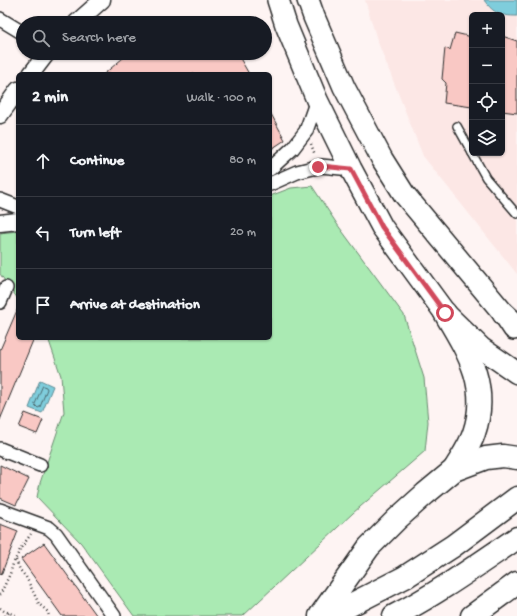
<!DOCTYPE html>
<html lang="en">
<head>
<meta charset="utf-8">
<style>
  body { margin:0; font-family:"Gochi Hand",sans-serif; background:#20242c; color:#f1f3f6 }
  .controls { position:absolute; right:12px; top:12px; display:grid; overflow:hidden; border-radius:6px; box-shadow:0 1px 3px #0004 }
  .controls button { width:36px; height:36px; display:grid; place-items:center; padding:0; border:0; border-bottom:1px solid #363941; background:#171b24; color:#f1f3f6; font:20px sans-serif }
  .stop { position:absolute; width:12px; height:12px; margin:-9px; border:3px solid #d1495b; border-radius:50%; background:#fff }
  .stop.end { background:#d1495b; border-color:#fff; box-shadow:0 1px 4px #0008 }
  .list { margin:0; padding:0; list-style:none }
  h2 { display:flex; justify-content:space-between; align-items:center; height:52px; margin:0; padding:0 16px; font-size:17px }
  h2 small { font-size:13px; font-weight:400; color:#9ea1a6 }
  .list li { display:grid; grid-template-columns:26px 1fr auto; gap:12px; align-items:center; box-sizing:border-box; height:72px; padding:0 16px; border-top:1px solid #363941 }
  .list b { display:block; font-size:15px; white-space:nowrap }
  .list em { font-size:13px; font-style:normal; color:#9ea1a6 }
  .icon { flex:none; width:22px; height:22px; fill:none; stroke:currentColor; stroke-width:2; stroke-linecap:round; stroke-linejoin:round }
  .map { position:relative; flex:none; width:517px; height:616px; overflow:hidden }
  .search { position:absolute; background:#171b24; box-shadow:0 1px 3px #0004; left:16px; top:16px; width:256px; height:44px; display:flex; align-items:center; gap:10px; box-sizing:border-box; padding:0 14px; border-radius:22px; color:#9ea1a6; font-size:15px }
  .panel { position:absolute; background:#171b24; box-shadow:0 1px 3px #0004; left:16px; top:72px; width:256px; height:268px; border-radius:6px }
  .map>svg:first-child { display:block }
</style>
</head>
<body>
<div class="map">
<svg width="517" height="616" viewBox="0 0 517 616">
  <rect width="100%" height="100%" fill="#fef4f3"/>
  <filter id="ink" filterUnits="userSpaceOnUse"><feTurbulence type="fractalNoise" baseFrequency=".025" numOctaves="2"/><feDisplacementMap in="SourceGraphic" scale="8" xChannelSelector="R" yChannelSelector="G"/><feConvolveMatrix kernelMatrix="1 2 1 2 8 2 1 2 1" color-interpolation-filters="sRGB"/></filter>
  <g filter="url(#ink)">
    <path fill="#fce7e5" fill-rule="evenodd" d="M365 0H517V274L423 156 377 40ZM472 15H502V153H472Z"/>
    <g fill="#aaeab3" stroke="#6a8a6f">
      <path d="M312 186 337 224 404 315 424 378 428 422 425 451 353 513 243 616H134L81 543 37 497 40 483 64 412 61 376 48 338H270V196L291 188Z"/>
      <path d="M18 231V299L0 274V233Z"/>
    </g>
    <g fill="#7fcddc" stroke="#5d8c95">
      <path d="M484 0H517V16C501 16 494 14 484 0Z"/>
      <path d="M40 380 53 386 42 413 29 408Z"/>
    </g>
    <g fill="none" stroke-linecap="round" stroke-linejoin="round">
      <path stroke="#4d6c72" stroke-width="1" d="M43 386 46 387 47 389 40 407 38 408 35 405Z"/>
    </g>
    <g fill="#f9c8c4" stroke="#2b2b2b">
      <path d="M455 33 472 37V107L444 103 446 83 442 79 445 48 450 50Z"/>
      <path d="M502 36 517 41V113L502 111Z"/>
      <path d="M129 53H237L249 74H104Z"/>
      <path d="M270 112 285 140 270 150Z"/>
      <path d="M18 308V338H34L0 420V350Z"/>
      <path d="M25 413 43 420 37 434 19 427Z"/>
      <path d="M0 465 29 479 16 505 0 498Z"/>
      <path d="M0 524 18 531 1 575 0 574Z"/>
      <path d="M44 543 97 616H62L21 559Z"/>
    </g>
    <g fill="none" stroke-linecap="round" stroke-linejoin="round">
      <g stroke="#2b2b2b" stroke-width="10">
        <g id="service">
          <path d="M457 126 472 153"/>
          <path d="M472 153 486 178 517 214"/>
        </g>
      </g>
      <g stroke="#2b2b2b" stroke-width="16">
        <g id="minor">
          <path d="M0 19 23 33"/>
          <path d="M270 169 293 148 306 131 317 100"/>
          <path d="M270 184 297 172 321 166 351 169"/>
          <path d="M0 200 18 207"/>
          <path d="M0 302 6 288"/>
          <path d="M0 449 40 465"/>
          <path d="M0 510 49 528 56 534 114 616"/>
        </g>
      </g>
      <g stroke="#2b2b2b" stroke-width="19">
        <g id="tertiary">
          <path d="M76 23 102 0"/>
          <path d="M31 74 47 53"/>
          <path d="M0 115 18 90"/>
          <path d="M0 223 18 221"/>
        </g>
      </g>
      <g stroke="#2b2b2b" stroke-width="24">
        <g id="primary">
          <path d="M278 0 286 25 317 100 351 169 382 227 445 313 481 348 517 373"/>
          <path d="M308 0 314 17 344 87 382 159 404 194 504 314 514 329"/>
        </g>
      </g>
      <g stroke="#2b2b2b" stroke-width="25">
        <g id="motorway">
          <path d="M445 313C468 352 490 386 474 433 470 446 461 458 454 470"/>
          <path d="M504 314 517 326"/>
          <path d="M320 616 369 547 397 519 425 494 454 470 486 458 503 456 517 458"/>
          <path d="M329 616 405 577 453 546 517 498"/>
          <path d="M394 616C437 594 477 565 517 538"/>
          <path d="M472 616 517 583"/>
        </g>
      </g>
      <g stroke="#2b2b2b" stroke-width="2.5" stroke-dasharray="1 3" stroke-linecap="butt">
        <path d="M311 144 315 155"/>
        <path d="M16 560 20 570 26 577 39 604 48 612 49 616"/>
        <path d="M0 595 10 574 13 564 21 548 31 534"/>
        <path d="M0 608 4 611 18 616"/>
        <path d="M5 616 9 613"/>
      </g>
      <use href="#service" stroke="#fff" stroke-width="7"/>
      <use href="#minor" stroke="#fff" stroke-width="13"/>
      <use href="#tertiary" stroke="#fff" stroke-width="16"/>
      <use href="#primary" stroke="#fff" stroke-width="21"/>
      <use href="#motorway" stroke="#fff" stroke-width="22"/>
    </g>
  </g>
  <g fill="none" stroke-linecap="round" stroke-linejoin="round" filter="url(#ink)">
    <path stroke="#d1495b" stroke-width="5" d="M318 167 321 166 351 169 382 227 445 313"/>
  </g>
</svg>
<div class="controls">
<button>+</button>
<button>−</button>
<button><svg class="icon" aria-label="locate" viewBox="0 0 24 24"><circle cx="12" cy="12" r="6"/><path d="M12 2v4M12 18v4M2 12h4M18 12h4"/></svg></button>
<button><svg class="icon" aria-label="layers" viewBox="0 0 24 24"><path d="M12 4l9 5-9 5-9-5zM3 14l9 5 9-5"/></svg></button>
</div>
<div class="stop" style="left:445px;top:313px"></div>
<div class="stop end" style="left:318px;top:167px"></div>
<div class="search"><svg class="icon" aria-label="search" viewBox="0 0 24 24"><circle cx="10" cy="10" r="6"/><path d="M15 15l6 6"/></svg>Search here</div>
<section class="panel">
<h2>2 min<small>Walk · 100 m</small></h2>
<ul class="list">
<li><svg class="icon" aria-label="ahead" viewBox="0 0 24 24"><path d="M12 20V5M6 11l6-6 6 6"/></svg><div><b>Continue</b></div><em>80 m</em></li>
<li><svg class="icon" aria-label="left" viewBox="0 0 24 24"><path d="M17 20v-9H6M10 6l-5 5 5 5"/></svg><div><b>Turn left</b></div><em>20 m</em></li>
<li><svg class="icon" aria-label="arrive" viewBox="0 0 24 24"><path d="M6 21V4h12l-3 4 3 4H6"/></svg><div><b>Arrive at destination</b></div></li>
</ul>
</section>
</div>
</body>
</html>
